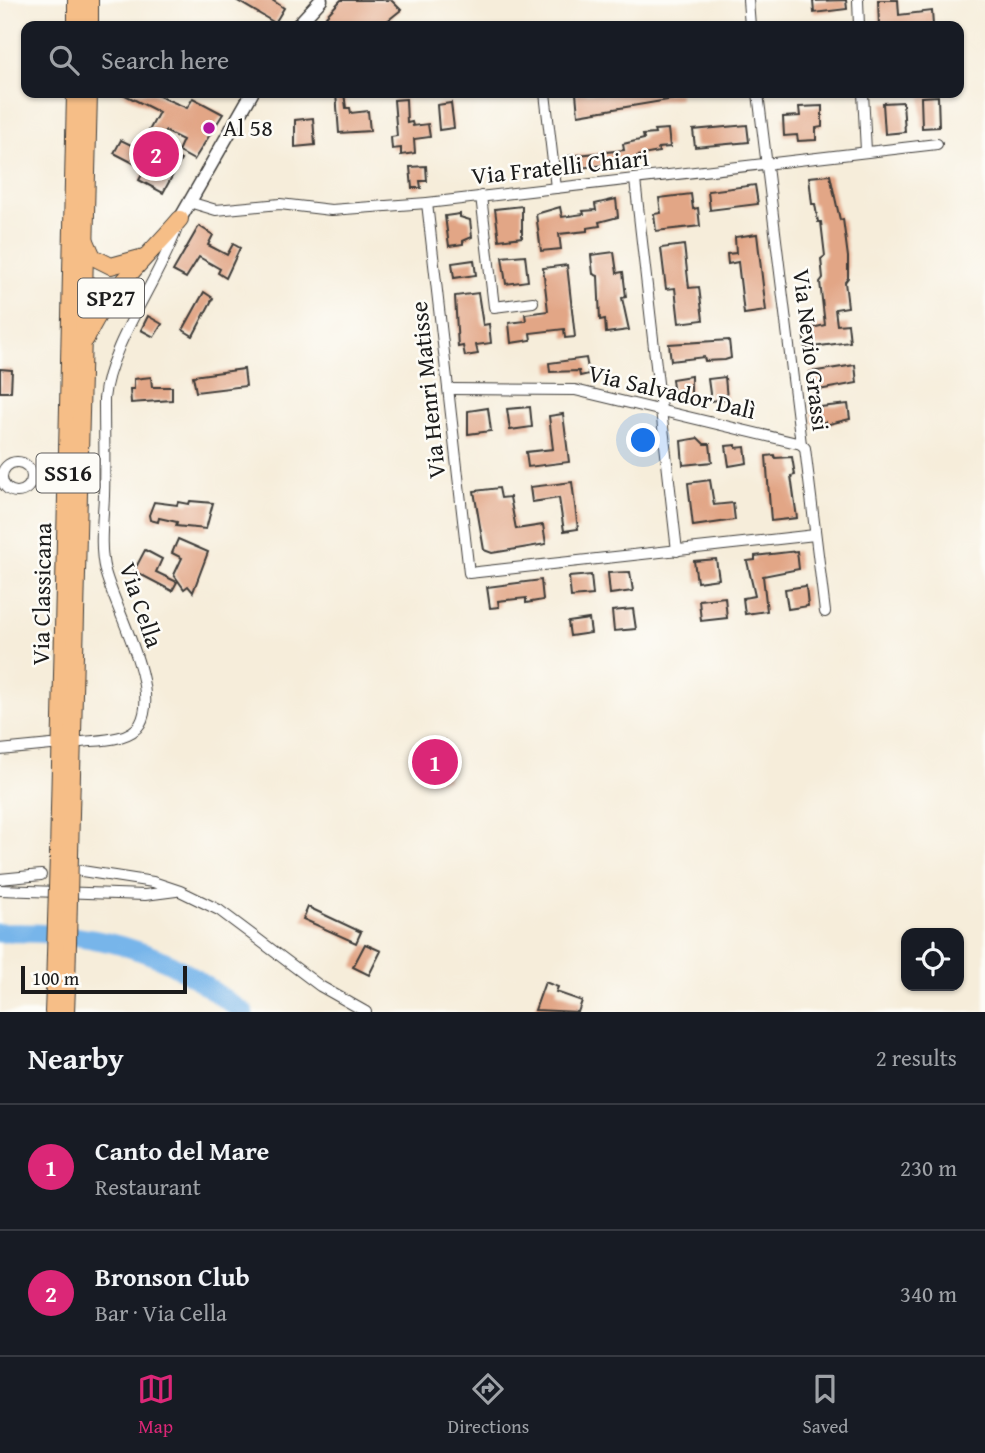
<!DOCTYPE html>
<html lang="en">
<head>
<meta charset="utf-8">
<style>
  body { margin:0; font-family:"Gentium Book Plus",serif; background:#20242c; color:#f1f3f6 }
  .controls { position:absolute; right:21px; bottom:21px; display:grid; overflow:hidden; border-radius:14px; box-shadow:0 2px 5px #0004 }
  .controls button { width:63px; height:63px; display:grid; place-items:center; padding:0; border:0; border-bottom:2px solid #363941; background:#171b24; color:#f1f3f6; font:35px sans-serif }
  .scale { position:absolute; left:21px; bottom:18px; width:166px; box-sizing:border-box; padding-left:7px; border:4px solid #1c1c1c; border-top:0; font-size:19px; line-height:24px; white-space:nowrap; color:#1c1c1c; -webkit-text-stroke:5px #fdfcf7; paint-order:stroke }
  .you { position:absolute; left:644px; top:441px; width:24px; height:24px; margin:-18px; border:5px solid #fff; border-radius:50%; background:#1a73e8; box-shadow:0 0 0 10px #1a73e833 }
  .badge { display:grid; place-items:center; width:46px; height:46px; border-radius:50%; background:#db2777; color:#fff; font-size:23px; font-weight:700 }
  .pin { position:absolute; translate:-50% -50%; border:4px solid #fff; box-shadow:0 2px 7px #0006 }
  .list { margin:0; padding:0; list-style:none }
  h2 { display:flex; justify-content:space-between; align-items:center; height:91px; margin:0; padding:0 28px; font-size:30px }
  h2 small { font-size:23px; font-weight:400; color:#9ea1a6 }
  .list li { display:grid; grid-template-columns:46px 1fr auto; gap:21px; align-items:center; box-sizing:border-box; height:126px; padding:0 28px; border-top:2px solid #363941 }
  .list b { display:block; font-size:26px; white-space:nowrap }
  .list p { margin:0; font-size:23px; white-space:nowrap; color:#9ea1a6 }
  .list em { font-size:23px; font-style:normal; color:#9ea1a6 }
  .icon { flex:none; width:38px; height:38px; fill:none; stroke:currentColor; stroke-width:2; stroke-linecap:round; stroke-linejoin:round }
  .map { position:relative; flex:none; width:985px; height:1012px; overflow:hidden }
  .search { position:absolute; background:#171b24; box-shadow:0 2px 5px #0004; left:21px; right:21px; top:21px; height:77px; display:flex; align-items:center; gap:18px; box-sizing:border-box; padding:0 24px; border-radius:14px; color:#9ea1a6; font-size:26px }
  .sheet { height:343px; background:#171b24 }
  nav { display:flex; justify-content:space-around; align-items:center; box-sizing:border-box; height:98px; border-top:2px solid #363941; background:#171b24; font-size:19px; color:#9ea1a6 }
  nav a { display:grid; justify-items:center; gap:4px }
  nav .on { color:#db2777 }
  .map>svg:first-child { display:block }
</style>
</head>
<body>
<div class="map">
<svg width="985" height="1012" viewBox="0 0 985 1012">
  <rect width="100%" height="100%" fill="#fdfcf7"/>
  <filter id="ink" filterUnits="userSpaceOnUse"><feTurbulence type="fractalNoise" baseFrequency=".0143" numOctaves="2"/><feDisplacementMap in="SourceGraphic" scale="14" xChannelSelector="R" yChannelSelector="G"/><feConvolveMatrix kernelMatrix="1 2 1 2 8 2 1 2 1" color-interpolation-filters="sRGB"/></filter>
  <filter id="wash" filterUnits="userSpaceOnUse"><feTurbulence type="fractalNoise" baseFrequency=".00686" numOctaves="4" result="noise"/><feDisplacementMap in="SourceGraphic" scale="28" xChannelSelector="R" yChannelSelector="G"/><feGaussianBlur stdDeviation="1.57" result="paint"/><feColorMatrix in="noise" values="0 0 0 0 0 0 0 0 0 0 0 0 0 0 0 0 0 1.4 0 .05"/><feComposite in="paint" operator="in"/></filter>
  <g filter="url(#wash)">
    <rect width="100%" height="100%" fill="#f6edda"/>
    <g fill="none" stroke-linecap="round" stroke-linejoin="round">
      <path stroke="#77b5ea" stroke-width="19" d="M0 933C54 931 107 937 158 958 188 970 217 995 244 1012"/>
    </g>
    <g id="blocks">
      <g fill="#e2a686">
        <path d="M236 0H272L284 8 275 23Z"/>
        <path d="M341 0H391L401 10 381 26H337L326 16Z"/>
        <path d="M846 0 847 9 814 13 813 1Z"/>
        <path d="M878 0H898L899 15 932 11 933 26H879Z"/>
        <path d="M121 93H152L187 108 193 98 223 114 194 160 178 151 183 140 165 131 156 147 181 160 163 193 139 180 145 169 114 153 121 140 135 147 139 138 144 140 159 112Z"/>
        <path d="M336 93H344L346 108H350L351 113 368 111 370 131 339 133Z"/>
        <path d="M576 93H680V98L578 115Z"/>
        <path d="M938 96 939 127 922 128 921 97Z"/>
        <path d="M406 99 407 123 412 122 413 126 428 124 430 137 414 139 415 153 401 155V148L392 149 391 137 397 136 394 100Z"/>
        <path d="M903 102 905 132 885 134 883 103Z"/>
        <path d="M451 103 454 128 439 130 437 105Z"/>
        <path d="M822 106V127L816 128V140L798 141 797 135 784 136 783 117 800 116 799 107Z"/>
        <path d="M313 118 315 145 295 147V120Z"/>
        <path d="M747 125 749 142 695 147 693 130Z"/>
        <path d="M668 129 670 147 658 148 659 152 637 156V159L613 161V164L571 169 569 156 624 150 623 144 644 139 643 135 655 134 654 130Z"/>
        <path d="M426 166 427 181H420L421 188H412L410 167Z"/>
        <path d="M830 175 840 220 843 219 848 257V278L845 282 848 307 835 309 837 325 848 324 850 342 805 348 803 330 825 325 820 282 823 278 821 259 825 256 821 222H818L815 204H812L809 177Z"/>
        <path d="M755 185 758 204 710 210 708 191Z"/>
        <path d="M691 194 693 209 698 208 700 226 656 231 654 214 661 213 659 198Z"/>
        <path d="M616 199 618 217 599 222 600 226 587 228V231L559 234 561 249 541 251 536 214 560 207 562 217 584 214 583 211 596 210 595 204Z"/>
        <path d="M522 206V237L499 240 495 209Z"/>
        <path d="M460 214V217L470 220 472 237 463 241V244L449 246 445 216Z"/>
        <path d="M199 226 213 235 208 245 227 255 233 244 240 248 226 278 218 273 220 269 199 257 186 278 173 271Z"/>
        <path d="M757 234 766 311 744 314 738 262 728 264 727 254 736 253 735 237Z"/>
        <path d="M684 245 689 288 699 287 703 320 679 323 675 288 666 289 661 248Z"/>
        <path d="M614 252 617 273 623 272 626 297 622 298 629 330 606 333 605 319 600 320 598 276 593 274 591 255Z"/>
        <path d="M525 255 528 281 506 284 502 257Z"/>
        <path d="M474 260 476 275 454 278 452 263Z"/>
        <path d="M567 265 575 337 565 338 564 329 530 333 531 340 511 343 509 323 526 321 525 314 548 311 543 268Z"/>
        <path d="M204 292 213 298 193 336 183 330Z"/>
        <path d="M478 293 483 325 489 324 491 343 476 345 478 354 465 356 463 346 458 347 455 296Z"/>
        <path d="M148 316 162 324 154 337 141 330Z"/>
        <path d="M729 340 731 358 725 360 705 361 704 357 671 361 669 344Z"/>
        <path d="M586 358 589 374 580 376 579 371 550 372 549 363Z"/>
        <path d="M855 365 857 383 813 391 810 372Z"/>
        <path d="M0 369 12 370 11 392H0Z"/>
        <path d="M244 369 246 386 196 392 193 376Z"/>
        <path d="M691 376V401L674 397 672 379Z"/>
        <path d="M151 377 152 387H172V400L131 403 130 389H134V379Z"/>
        <path d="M725 377 727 399 711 401 708 379Z"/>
        <path d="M848 404 850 419 825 425V422L813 424 811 408Z"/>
        <path d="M530 407 532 427 510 430 507 409Z"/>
        <path d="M488 408 491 431 468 434V411Z"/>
        <path d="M563 414 569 462 528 467 526 452 553 449 549 416Z"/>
        <path d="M698 438 704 444H710L712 462 683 465 681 441Z"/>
        <path d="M736 445V448L745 447 747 463 729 466 726 446Z"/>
        <path d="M774 455 775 458 792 457 795 475 791 476 797 518 771 521 766 456Z"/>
        <path d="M710 480 714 505 733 503 735 520 693 526 688 483Z"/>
        <path d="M572 482 578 529 564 531 559 498 532 502 530 487Z"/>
        <path d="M499 488 501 498 510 497 516 529 543 525 546 544 492 553 484 550 474 491Z"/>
        <path d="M190 501 213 503 206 529 176 526 177 522 159 518 158 522 150 520 149 515 154 502 177 505 178 502 189 504Z"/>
        <path d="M178 539 208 552 193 592 188 586 184 589 174 575 182 558 172 553Z"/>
        <path d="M145 550 162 559 156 572 177 582 172 591 134 571Z"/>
        <path d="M797 551 799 569 763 576 767 611 745 614 743 598 755 596 747 561 755 560V556Z"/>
        <path d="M716 559 719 579 697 582 694 561Z"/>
        <path d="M630 572 633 591 610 594 608 573Z"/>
        <path d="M591 575 593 595 571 597 569 577Z"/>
        <path d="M541 580 543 600 526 603V598L498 601 499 607 490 608 487 587Z"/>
        <path d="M806 586 808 606 788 609 785 589Z"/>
        <path d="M725 597 727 618 701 621 699 600Z"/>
        <path d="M633 609 636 629 614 631 612 611Z"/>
        <path d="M589 619 591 633 570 636 568 622Z"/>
        <path d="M445 740 448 780H429L427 741Z"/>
        <path d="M308 907 361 932 356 943 303 919Z"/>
        <path d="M365 944 381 951 369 975 353 967Z"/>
        <path d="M545 982 558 987 556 992 582 1001 578 1012 535 1010Z"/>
      </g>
    </g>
  </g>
  <g filter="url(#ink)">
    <use href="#blocks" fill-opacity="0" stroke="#3d3b38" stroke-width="2"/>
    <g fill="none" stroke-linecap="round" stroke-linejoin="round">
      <g stroke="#3d3b38" stroke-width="12">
        <g id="minor">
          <path d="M748 0 750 26"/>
          <path d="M858 0 859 26"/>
          <path d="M545 93 556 188"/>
          <path d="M758 93 801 444 805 448 825 612"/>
          <path d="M863 93 866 151"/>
          <path d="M635 180 677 551"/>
          <path d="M481 196 494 307 533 302"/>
          <path d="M189 202 216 210 280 204 331 210 427 203 937 144"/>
          <path d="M427 203 469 573 815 535"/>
          <path d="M449 389 575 390 801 444"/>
          <circle cx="17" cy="477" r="15"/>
          <path d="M81 742C98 740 130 741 140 724 161 688 114 607 105 571 99 547 103 520 104 496 105 464 104 432 104 399 109 345 158 282 177 228"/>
          <path d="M0 750 51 745"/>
          <path d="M69 869 153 882 180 891 219 910 320 986 366 1012"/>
          <path d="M0 879 41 875"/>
          <path d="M0 890 145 895 176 891"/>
        </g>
      </g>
      <g stroke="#3d3b38" stroke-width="15">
        <g id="tertiary">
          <path d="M297 26 321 0"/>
          <path d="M180 219 252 93"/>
        </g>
      </g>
      <g stroke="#3d3b38" stroke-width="18">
        <g id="trunk">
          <path d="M76 26V0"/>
          <path d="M90 26V0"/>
          <path d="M86 241 93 257 111 266 144 257"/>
          <path d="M86 339C105 293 148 257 180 219"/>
          <path d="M58 854 75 93"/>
          <path d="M70 854 89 93"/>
          <path d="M53 1012 54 988"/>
          <path d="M66 1012 67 987"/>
        </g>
      </g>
      <use href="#minor" stroke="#fff" stroke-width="10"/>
      <use href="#tertiary" stroke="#fff" stroke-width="12"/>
      <use href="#trunk" stroke="#f6be87" stroke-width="16"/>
      <g stroke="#3d3b38" stroke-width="18" stroke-linecap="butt">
        <g id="trunk-bridge">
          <path d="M67 987 70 854"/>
          <path d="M54 988 58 854"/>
        </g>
      </g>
      <use href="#trunk-bridge" stroke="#f6be87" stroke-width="16"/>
    </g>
  </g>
  <circle fill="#b5179e" stroke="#fdfcf7" stroke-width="2.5" cx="209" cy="128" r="7"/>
  <g text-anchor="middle" stroke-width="5" stroke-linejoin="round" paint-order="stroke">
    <g fill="#fdfcf7" stroke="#605f5e" stroke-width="2">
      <rect x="78" y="278.5" width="66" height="39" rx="5"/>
      <rect x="36.5" y="453.5" width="63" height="39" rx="5"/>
    </g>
    <g font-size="23" font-weight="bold" fill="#1c1c1c">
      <text x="111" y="306">SP27</text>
      <text x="68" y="481">SS16</text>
    </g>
    <g font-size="24" fill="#1c1c1c" stroke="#fdfcf7" text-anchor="start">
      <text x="223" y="136">Al 58</text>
    </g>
    <g font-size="24" fill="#1c1c1c" stroke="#fdfcf7">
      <text transform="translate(560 167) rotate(-6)" y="8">Via Fratelli Chiari</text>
      <text transform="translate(811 350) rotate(83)" y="8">Via Nevio Grassi</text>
      <text transform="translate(428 390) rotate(-96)" y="8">Via Henri Matisse</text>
      <text transform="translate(672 392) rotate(13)" y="8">Via Salvador Dalì</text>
      <text transform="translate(42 594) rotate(-89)" y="8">Via Classicana</text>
      <text transform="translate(141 605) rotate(71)" y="8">Via Cella</text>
    </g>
  </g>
</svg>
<div class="controls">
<button><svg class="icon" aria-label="locate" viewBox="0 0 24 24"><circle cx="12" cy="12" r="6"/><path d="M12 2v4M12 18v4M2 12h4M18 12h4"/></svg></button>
</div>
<div class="scale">100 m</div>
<div class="you"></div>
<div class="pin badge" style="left:435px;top:762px">1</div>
<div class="pin badge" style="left:156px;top:154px">2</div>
<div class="search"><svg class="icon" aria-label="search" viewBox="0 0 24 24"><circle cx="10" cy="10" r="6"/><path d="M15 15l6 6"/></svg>Search here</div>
</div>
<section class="sheet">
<h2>Nearby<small>2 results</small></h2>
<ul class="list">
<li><span class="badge">1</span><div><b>Canto del Mare</b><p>Restaurant</p></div><em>230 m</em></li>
<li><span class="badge">2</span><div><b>Bronson Club</b><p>Bar · Via Cella</p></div><em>340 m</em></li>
</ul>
</section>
<nav>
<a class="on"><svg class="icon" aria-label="map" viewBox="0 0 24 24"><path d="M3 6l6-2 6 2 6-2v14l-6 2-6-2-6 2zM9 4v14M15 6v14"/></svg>Map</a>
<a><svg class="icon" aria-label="directions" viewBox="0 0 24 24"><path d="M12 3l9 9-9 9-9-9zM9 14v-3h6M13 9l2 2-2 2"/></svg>Directions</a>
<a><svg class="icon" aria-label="saved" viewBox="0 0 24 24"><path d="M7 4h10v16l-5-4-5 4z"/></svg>Saved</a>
</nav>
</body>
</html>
